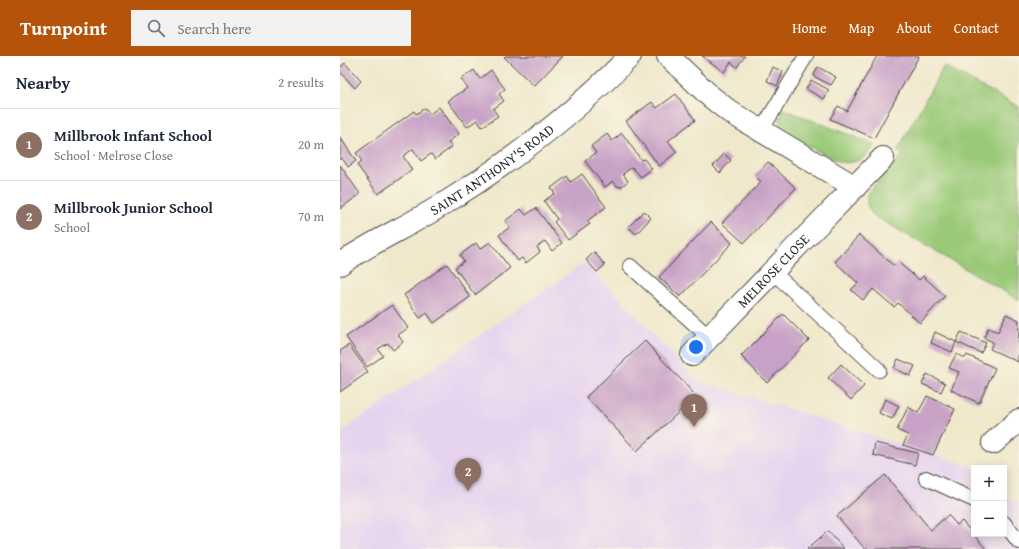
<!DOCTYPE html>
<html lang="en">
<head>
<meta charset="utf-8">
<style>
  body { margin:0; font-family:"Gentium Book Plus",serif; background:#f2f2f3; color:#1f2937 }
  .controls { position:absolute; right:12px; bottom:12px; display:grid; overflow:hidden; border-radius:0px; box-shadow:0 2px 10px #0003 }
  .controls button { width:36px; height:36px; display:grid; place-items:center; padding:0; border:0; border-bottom:1px solid #e0e1e3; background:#fff; color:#1f2937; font:20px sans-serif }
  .you { position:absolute; left:356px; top:291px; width:14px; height:14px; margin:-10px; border:3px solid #fff; border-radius:50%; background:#1a73e8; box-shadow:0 0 0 6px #1a73e833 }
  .badge { display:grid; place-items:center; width:26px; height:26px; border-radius:50%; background:#b45309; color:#fff; font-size:13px; font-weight:700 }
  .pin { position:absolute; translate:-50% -33px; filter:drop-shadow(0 1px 2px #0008) }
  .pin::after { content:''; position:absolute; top:21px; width:14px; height:12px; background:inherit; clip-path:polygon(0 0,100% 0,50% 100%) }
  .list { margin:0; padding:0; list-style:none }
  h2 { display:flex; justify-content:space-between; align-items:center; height:52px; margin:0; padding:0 16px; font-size:17px }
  h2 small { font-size:13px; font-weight:400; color:#747a83 }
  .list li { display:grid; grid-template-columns:26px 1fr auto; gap:12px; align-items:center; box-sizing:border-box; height:72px; padding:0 16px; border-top:1px solid #e0e1e3 }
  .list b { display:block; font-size:15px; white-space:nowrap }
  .list p { margin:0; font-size:13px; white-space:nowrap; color:#747a83 }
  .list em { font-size:13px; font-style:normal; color:#747a83 }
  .icon { flex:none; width:22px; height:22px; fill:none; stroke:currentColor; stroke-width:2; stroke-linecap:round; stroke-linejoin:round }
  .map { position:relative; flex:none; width:679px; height:493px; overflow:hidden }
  header { display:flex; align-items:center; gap:24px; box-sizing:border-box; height:56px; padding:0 20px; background:#b45309; color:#fff }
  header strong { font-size:19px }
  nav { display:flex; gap:22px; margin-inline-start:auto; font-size:14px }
  .search { width:280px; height:36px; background:#f2f2f3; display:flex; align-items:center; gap:10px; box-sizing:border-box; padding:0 14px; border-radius:0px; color:#747a83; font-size:15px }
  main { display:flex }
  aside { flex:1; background:#fff }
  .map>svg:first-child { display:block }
</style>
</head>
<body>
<header>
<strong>Turnpoint</strong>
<div class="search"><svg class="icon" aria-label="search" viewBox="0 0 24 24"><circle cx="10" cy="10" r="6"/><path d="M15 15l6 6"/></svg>Search here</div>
<nav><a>Home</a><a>Map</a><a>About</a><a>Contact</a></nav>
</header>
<main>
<aside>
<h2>Nearby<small>2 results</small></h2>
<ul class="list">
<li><span class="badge" style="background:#8d6e63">1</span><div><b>Millbrook Infant School</b><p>School · Melrose Close</p></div><em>20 m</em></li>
<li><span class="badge" style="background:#8d6e63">2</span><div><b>Millbrook Junior School</b><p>School</p></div><em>70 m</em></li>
</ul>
</aside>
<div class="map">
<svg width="679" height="493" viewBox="0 0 679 493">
  <rect width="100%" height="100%" fill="#fcf5e5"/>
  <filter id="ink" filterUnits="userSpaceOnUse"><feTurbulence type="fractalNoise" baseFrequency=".025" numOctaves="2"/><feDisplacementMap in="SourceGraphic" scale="8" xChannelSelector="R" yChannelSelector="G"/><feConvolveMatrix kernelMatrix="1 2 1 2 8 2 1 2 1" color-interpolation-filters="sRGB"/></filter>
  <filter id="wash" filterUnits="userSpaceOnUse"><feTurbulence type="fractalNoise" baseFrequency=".012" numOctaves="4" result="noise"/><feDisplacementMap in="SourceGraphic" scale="16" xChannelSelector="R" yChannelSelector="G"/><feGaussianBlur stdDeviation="0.9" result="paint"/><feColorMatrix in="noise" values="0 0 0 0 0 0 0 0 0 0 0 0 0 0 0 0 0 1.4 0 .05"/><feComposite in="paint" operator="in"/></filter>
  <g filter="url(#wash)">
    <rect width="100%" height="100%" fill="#efe8cb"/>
    <path fill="#e6d3f0" d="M245 206 356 324 636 412H634V478H664V441L679 446V493H0V377Z"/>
    <g fill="#9ac978" stroke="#627a52">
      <path d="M604 10 679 51V244L533 159C526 149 524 144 531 133L563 98 557 95Z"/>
      <path d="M443 53 535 89C526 103 517 108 500 106L441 76 440 63Z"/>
    </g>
    <g id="blocks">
      <g fill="#c7a1c6">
        <path d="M166 0H223L194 30 164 1Z"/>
        <path d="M362 0H405L397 11 391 6 384 16Z"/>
        <path d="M537 0H579L534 82 490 63 498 50 507 55Z"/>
        <path d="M5 7 21 25 15 32 0 16V12Z"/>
        <path d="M433 11 443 16 437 30 427 25Z"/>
        <path d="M478 11 496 21 491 29 473 20Z"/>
        <path d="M134 14 140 23 151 14 165 33 159 38 164 45 153 53 158 60 142 71 137 64 127 71 108 45 127 32 121 23Z"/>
        <path d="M471 24 489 34 484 43 466 33Z"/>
        <path d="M336 38 355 64 328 85 337 96 319 110 286 65 312 46 317 52Z"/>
        <path d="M99 51 119 78 108 86 112 91 95 103 91 98 81 105 73 93 63 100 72 114 38 138 17 109 22 105 16 97 74 55 76 58 85 52 90 58Z"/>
        <path d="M282 77 301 104 304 103 312 113 301 121 292 111 283 118 288 125 281 131 277 130 273 125 265 131 245 105 256 97 251 90 267 78 272 85Z"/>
        <path d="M0 81 16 105 8 111 2 102 0 104Z"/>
        <path d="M384 98 391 104 380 117 373 110Z"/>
        <path d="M428 106 456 132 404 187 382 167 421 126 415 120Z"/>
        <path d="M0 109 20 138 0 153Z"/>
        <path d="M242 118 266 151 247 165 250 168 228 184 214 166 217 163 204 145 215 137 211 132 227 120 231 126Z"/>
        <path d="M196 152 222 187 212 195 205 185 197 191 200 196 186 207 182 202 178 205 159 179 170 171 165 165 181 153 186 159Z"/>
        <path d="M304 155 311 162 296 178 288 171Z"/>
        <path d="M371 166 392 187 340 241 319 221Z"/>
        <path d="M519 179 554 210 558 206 579 224 583 220 605 240 580 267 558 247 554 251 533 233 523 244 511 234 518 227 495 206Z"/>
        <path d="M150 186 170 212 135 239 115 212 124 205 120 199 136 187 140 193Z"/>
        <path d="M254 196 265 209 257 216 246 204Z"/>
        <path d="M107 208 130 241 94 267 87 257 80 262 64 239Z"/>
        <path d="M52 249 68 272 58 279 63 286 53 294 48 287 38 293 43 300 27 311 6 281Z"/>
        <path d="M443 258 469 284 427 327 401 300Z"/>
        <path d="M666 258 679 264 678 306 650 293 653 286 644 282 648 272 658 276Z"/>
        <path d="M595 276 616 286 612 296 591 287Z"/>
        <path d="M621 276 646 287 641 297 616 286Z"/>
        <path d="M305 285 356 340 297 395 246 341Z"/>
        <path d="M9 289 28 316 0 336V295Z"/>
        <path d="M616 298 625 302 627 299 655 312 639 347 611 334 619 316 609 312Z"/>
        <path d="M558 303 575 310 570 320 554 312Z"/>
        <path d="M501 308 524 330 511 344 488 322Z"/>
        <path d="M587 318 605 327 601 336 582 328Z"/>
        <path d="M587 340 615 353 593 399 563 389 568 379 557 374 568 351 578 357Z"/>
        <path d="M545 343 559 350 552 363 539 357Z"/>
        <path d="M535 387 578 397 575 409 533 399Z"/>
        <path d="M545 419 591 474 608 459 617 469 622 465 646 493H525L497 460Z"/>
        <path d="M488 475 504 493H467Z"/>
      </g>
    </g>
  </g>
  <g filter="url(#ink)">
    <use href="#blocks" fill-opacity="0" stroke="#484743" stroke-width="1"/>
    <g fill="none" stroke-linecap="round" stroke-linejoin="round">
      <g stroke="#484743" stroke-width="16">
        <g id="service">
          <path d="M421 75 466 0"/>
          <path d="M290 210 369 281"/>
          <path d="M433 216 539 314"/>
          <path d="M586 422 634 444"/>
          <path d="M664 467 679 486"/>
        </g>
      </g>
      <g stroke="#484743" stroke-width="24">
        <g id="minor">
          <path d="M328 0 371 41 390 56 515 131"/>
          <path id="s1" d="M0 208C33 185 71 169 105 147 172 105 235 57 290 0"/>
          <path id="s2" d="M352 299 463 184 543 102"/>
          <path d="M653 387 679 364"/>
        </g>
      </g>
      <use href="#service" stroke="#fff" stroke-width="14"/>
      <use href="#minor" stroke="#fff" stroke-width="22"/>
    </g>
  </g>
  <g text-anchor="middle" stroke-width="3" stroke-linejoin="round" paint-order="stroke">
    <g font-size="14" fill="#2b2b2b" stroke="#fcf5e5">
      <text dy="5" stroke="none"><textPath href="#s1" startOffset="179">SAINT ANTHONY'S ROAD</textPath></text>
      <text dy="5" stroke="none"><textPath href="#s2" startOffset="117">MELROSE CLOSE</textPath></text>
    </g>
  </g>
</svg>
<div class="controls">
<button>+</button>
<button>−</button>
</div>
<div class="you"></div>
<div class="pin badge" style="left:354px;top:371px;background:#8d6e63">1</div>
<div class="pin badge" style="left:128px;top:435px;background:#8d6e63">2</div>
</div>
</main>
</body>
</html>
